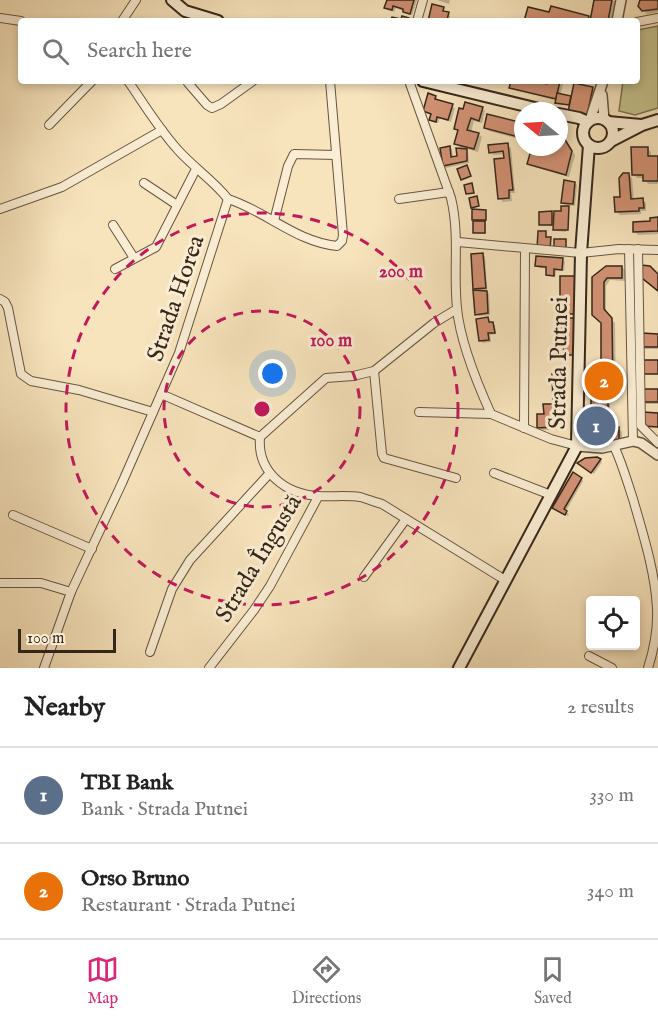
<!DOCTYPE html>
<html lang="en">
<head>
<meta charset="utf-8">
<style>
  body { margin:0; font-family:"IM FELL English",serif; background:#f2f2f2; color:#222 }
  .controls { position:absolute; right:18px; bottom:18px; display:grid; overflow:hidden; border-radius:6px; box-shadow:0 3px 9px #0003 }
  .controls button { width:54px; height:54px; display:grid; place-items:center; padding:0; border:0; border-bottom:2px solid #e0e0e0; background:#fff; color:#222; font:30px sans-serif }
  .compass { position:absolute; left:514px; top:102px; width:54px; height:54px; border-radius:50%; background:#fff; box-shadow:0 3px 9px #0003; rotate:288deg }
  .scale { position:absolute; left:18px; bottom:15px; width:98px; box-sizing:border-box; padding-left:6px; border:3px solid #35261a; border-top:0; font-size:16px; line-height:21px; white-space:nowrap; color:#35261a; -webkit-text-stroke:4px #faedd3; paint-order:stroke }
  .you { position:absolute; left:273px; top:374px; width:21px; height:21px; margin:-15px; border:4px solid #fff; border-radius:50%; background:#1a73e8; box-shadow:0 0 0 9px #1a73e833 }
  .badge { display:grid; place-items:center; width:39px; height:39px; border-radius:50%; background:#db2777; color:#fff; font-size:20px; font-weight:700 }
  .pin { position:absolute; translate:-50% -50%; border:3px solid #fff; box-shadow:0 2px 6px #0006 }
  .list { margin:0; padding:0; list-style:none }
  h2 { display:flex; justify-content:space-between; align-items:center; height:78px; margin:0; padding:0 24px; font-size:26px }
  h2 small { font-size:20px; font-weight:400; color:#767676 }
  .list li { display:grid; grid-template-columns:39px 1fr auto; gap:18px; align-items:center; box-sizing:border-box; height:96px; padding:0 24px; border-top:2px solid #e0e0e0 }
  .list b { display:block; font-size:22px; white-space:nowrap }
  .list p { margin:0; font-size:20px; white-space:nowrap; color:#767676 }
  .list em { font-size:20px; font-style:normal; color:#767676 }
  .icon { flex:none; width:33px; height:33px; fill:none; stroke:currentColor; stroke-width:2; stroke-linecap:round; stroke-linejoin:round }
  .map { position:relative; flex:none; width:658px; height:668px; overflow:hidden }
  .search { position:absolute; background:#fff; box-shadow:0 3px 9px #0003; left:18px; right:18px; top:18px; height:66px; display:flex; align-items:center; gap:15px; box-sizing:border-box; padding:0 21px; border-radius:6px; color:#767676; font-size:22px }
  .sheet { height:270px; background:#fff }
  nav { display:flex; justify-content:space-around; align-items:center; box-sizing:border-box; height:84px; border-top:2px solid #e0e0e0; background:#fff; font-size:16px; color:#767676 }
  nav a { display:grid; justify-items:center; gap:3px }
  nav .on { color:#db2777 }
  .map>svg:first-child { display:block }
</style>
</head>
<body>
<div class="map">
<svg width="658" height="668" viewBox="0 0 658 668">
  <rect width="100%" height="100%" fill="#f7e3bc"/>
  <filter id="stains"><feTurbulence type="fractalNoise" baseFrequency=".00333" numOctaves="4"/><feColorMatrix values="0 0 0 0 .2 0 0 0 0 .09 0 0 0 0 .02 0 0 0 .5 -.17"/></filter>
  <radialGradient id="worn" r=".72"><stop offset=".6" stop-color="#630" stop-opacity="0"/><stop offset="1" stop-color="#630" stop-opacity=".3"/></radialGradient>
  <path fill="#c4c18c" stroke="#7c7453" stroke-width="1.5" d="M658 26V108L635 115 619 111 623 81H637V30Z"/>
  <g fill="#0003">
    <path d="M388 0H417L412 15 396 8 394 12 388 10 386 8Z"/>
    <path d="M437 0H450L449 4Z"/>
    <path d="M596 0 615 1 611 21H527L588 17 592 20Z"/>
    <path d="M641 0H658V12L647 14 640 6Z"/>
    <path d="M443 8 445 13 450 16 449 21H429Z"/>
    <path d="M512 81H526L549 86 550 81H559L563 84 560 96 572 100 592 88 595 90 589 117 571 106 558 103 557 101 514 91 563 102 564 99 512 87V89L511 88Z"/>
    <path d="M436 97 437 101 455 108 451 122 440 118 438 123 433 122 431 119 432 115 424 111Z"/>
    <path d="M482 108 485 111 482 123 474 121 471 132 478 134 482 137 478 152 464 148 468 153 469 163 446 168 444 166 441 149 450 147 452 149 453 158 458 157 462 150 456 143 459 132 455 128Z"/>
    <path d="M523 125V140L489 131 485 127Z"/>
    <path d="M559 132 575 155 569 177 532 166 529 163 533 147H559Z"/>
    <path d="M507 145 511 148 515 193H511L512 201 503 202 500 198 505 154 494 155 490 152Z"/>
    <path d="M648 149 651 152V157H658V184H648L645 178H637L633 174Z"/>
    <path d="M629 175 632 178 634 200H643L646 203V211H641V214L620 215 617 212Z"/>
    <path d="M575 183 577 185 575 206 565 205 563 202Z"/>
    <path d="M568 208 566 232 557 231 554 226 541 225 551 213 555 217Z"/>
    <path d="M474 211 486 212V234L475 233Z"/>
    <path d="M658 219V234L638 235 635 232Z"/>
    <path d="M483 254 485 257 487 290H484L489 294 490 315 479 316 476 314 479 292 475 288Z"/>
    <path d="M563 259 565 262 564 271H556L555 277 548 275V268H539L537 266Z"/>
    <path d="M622 267 625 270V281L610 280 606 286V314L615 323 616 392 610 398V428H618L622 432V443H607L604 440V431H598L595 428 603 387V323L594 278Z"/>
    <path d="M487 319 490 324 495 325 496 334 490 335 491 342 483 343 480 341Z"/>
    <path d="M658 335V349H645L643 346Z"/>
    <path d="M564 375 567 379 568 410 556 411 557 430H542L539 427 545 415 554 405Z"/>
    <path d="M658 390V404H646L644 401Z"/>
    <path d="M586 460H600L602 462 594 474 581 465Z"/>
    <path d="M581 479 583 481 566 511 569 515 568 516 557 510Z"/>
  </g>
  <g fill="#d29174" stroke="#35261a" stroke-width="1.5">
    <path d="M387 0H414L410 14 403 12V9L393 6 392 10 384 8Z"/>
    <path d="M594 0H612L608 21H590Z"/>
    <path d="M640 0H658V9L642 11 638 6Z"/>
    <path d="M432 4 444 7 443 11 449 12 447 20 440 19 439 21H428Z"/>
    <path d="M551 6 589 16 588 21H524L528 7 549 12Z"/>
    <path d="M402 16 409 18 408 21H390L392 17 401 19Z"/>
    <path d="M511 81H533L547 84 548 81H560L556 99 509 88Z"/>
    <path d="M574 83 593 87 587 116 568 112Z"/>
    <path d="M428 93 436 96 435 99 453 104 448 120 437 117 436 122 429 120 431 114 423 111Z"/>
    <path d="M557 93 571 96 569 105 555 103Z"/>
    <path d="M465 102 483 107 479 121 471 118 467 130 479 133 474 149 454 144 458 130 454 129 459 108 463 109Z"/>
    <path d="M487 114 523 123V138L484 128Z"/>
    <path d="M559 130 572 151 566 175 527 164 532 147H559Z"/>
    <path d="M508 143 513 190H509V198L498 199 494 159 504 158 503 151 489 153 488 145Z"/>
    <path d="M450 146 451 157 457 156 456 148 467 149V161L443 166 440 148Z"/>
    <path d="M631 147H648V156H658V181H643V175H632Z"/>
    <path d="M467 165 471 176 461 180 457 169Z"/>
    <path d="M623 173H629L631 199 643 198 644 208H639V211L615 212 614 197H620L619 178Z"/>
    <path d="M564 180 575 182 573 204 561 203Z"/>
    <path d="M472 183 474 193 466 194 464 185Z"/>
    <path d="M477 196 479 206 471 208 469 198Z"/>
    <path d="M561 206H569L568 230H553L554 211H561Z"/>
    <path d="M472 209 486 210V220H472Z"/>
    <path d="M552 211V225H539V212Z"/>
    <path d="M658 217V231L633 232V222L650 221V218Z"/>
    <rect x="473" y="221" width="12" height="12"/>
    <path d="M538 231H546V237H551L550 249H537Z"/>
    <rect x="554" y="239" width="12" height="11"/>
    <path d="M483 253 486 288 473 289 471 254Z"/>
    <path d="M536 256 563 258 562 270 554 269V276L546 275V267L535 266Z"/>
    <path d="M641 265 650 266 658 274V291L642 278Z"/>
    <path d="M606 266H622V278H607L604 282V309L612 318 613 388 608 394V427H619V441H603V429H593V410H591V395L601 387V323L592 315V277Z"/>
    <path d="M560 276H576V314H564L563 297H560Z"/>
    <path d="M473 290 487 291 488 313 475 315Z"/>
    <path d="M488 317 489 322H493L495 333H488L489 340 479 341 476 319Z"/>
    <path d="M561 318H577V355H564Z"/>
    <path d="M642 333 658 334V347H641Z"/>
    <rect x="642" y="360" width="16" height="14"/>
    <path d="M552 374H564L565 408H554V427L537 428V414H544L543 404H553Z"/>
    <rect x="642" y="389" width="16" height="13"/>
    <path d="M643 412 658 413V427L642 426Z"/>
    <path d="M597 457 601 459 591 473 577 463 585 458Z"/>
    <path d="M573 472 582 478 564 509 567 511 565 515 552 508Z"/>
  </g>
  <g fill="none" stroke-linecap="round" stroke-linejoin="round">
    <g stroke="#665542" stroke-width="10">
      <g id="minor">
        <path d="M0 18 21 21"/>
        <path d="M122 21 136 0"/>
        <path d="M417 21 423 0"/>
        <path d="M637 22 658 18"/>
        <path d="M409 81 451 198C460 235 453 271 457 308 460 342 477 383 491 414L551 439 577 446"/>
        <path d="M188 83 207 105 212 108 221 104 253 81"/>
        <path d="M49 125 92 81"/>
        <path d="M144 183 177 205"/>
        <path d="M228 199C266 211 296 242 337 246L342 241 343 235 330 81"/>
        <path d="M399 199 449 192"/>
        <path d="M0 209 62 187 162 130"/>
        <path d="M274 221 288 166 294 154 336 155"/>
        <path d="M113 225 134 258"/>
        <path d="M458 242 581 253 619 249 658 250"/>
        <path d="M629 249 633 441"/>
        <path d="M638 249 641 426 658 443"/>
        <path d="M115 269 156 247 196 169"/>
        <path d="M0 299 5 302 8 308 21 374 31 381 79 390 153 412"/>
        <path d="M374 371 382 454 384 458 456 478"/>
        <path d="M161 394 260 437 326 378 353 376 374 371 434 323 457 309"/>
        <path d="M419 412 491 414"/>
        <path d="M524 428 525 249"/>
        <path d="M260 437C257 472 285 494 318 496 331 497 346 495 360 497 367 499 375 502 382 504L505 580"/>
        <path d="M614 446C622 463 627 481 633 499 643 534 655 571 657 608 658 628 654 649 648 668"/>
        <path d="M494 473 551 495"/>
        <path d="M13 515 92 549"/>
        <path d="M364 577 406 519"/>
        <path d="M0 583H41L71 592"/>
        <path d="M150 652 172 589 190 560 269 474"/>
        <path d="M589 656 612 668"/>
        <path d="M44 668 71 592 122 483 179 353 228 199C214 181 193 167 178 150 159 129 144 104 128 81"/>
        <path d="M209 668 254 610 270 586 318 497"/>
      </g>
    </g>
    <g stroke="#665542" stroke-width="12">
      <g id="tertiary">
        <path d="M617 21 621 0"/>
        <path d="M602 95 604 120"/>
        <path d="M590 120 603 81"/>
        <path d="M577 446 602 448 633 441 641 443 658 455"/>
      </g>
    </g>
    <g stroke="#35261a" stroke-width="14">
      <g id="secondary">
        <path d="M172 0 185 11 218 21"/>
        <path d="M423 81 547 111"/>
        <path d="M559 114 579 118 588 122"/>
        <circle cx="598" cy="133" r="15"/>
        <path d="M608 122 641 125"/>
        <path d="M611 141 642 125 658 120"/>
        <path d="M459 668 577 446 581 253 589 145"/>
      </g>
    </g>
    <use href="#minor" stroke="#faedd3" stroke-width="8"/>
    <use href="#tertiary" stroke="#faedd3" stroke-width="9"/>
    <use href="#secondary" stroke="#faedd3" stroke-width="10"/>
  </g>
  <g fill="none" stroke="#c2185b" stroke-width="3" stroke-dasharray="10 8">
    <circle cx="262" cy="409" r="98"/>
    <circle cx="262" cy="409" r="196"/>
  </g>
  <g text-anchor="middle" stroke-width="6" stroke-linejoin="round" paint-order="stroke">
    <g font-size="24" fill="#35261a" stroke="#faedd3">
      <text transform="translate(175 298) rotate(-71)" y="8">Strada Horea</text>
      <text transform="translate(558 363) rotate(-89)" y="8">Strada Putnei</text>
      <text transform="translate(258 558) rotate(-59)" y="8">Strada Îngustă</text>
    </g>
  </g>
  <circle cx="262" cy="409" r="9" fill="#c2185b" stroke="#faedd3" stroke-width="3"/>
  <g font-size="18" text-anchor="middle" font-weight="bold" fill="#c2185b" stroke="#faedd3" stroke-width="6" stroke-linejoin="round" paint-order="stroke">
    <text x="401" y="277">200 m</text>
    <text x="331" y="346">100 m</text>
  </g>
  <rect width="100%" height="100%" filter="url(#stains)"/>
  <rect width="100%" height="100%" fill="url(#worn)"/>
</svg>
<div class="controls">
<button><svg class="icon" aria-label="locate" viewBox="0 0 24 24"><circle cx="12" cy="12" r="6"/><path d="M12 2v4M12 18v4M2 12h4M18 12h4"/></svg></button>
</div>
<svg class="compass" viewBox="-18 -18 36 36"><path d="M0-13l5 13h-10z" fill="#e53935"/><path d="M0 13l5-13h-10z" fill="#767676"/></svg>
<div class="scale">100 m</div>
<div class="you"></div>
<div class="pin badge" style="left:596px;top:426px;background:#5c6f8a">1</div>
<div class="pin badge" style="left:604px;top:381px;background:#e8710a">2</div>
<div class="search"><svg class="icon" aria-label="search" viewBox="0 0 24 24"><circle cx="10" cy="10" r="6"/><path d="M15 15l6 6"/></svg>Search here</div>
</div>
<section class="sheet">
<h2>Nearby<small>2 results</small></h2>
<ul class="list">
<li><span class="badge" style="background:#5c6f8a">1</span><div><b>TBI Bank</b><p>Bank · Strada Putnei</p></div><em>330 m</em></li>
<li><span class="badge" style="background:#e8710a">2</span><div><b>Orso Bruno</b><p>Restaurant · Strada Putnei</p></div><em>340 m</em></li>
</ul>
</section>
<nav>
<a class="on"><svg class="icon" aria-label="map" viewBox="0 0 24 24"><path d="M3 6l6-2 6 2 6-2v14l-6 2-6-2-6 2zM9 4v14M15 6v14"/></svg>Map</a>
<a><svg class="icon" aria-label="directions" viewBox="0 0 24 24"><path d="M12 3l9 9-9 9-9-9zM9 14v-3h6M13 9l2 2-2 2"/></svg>Directions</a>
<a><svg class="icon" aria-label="saved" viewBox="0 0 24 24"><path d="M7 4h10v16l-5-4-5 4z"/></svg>Saved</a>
</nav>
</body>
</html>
